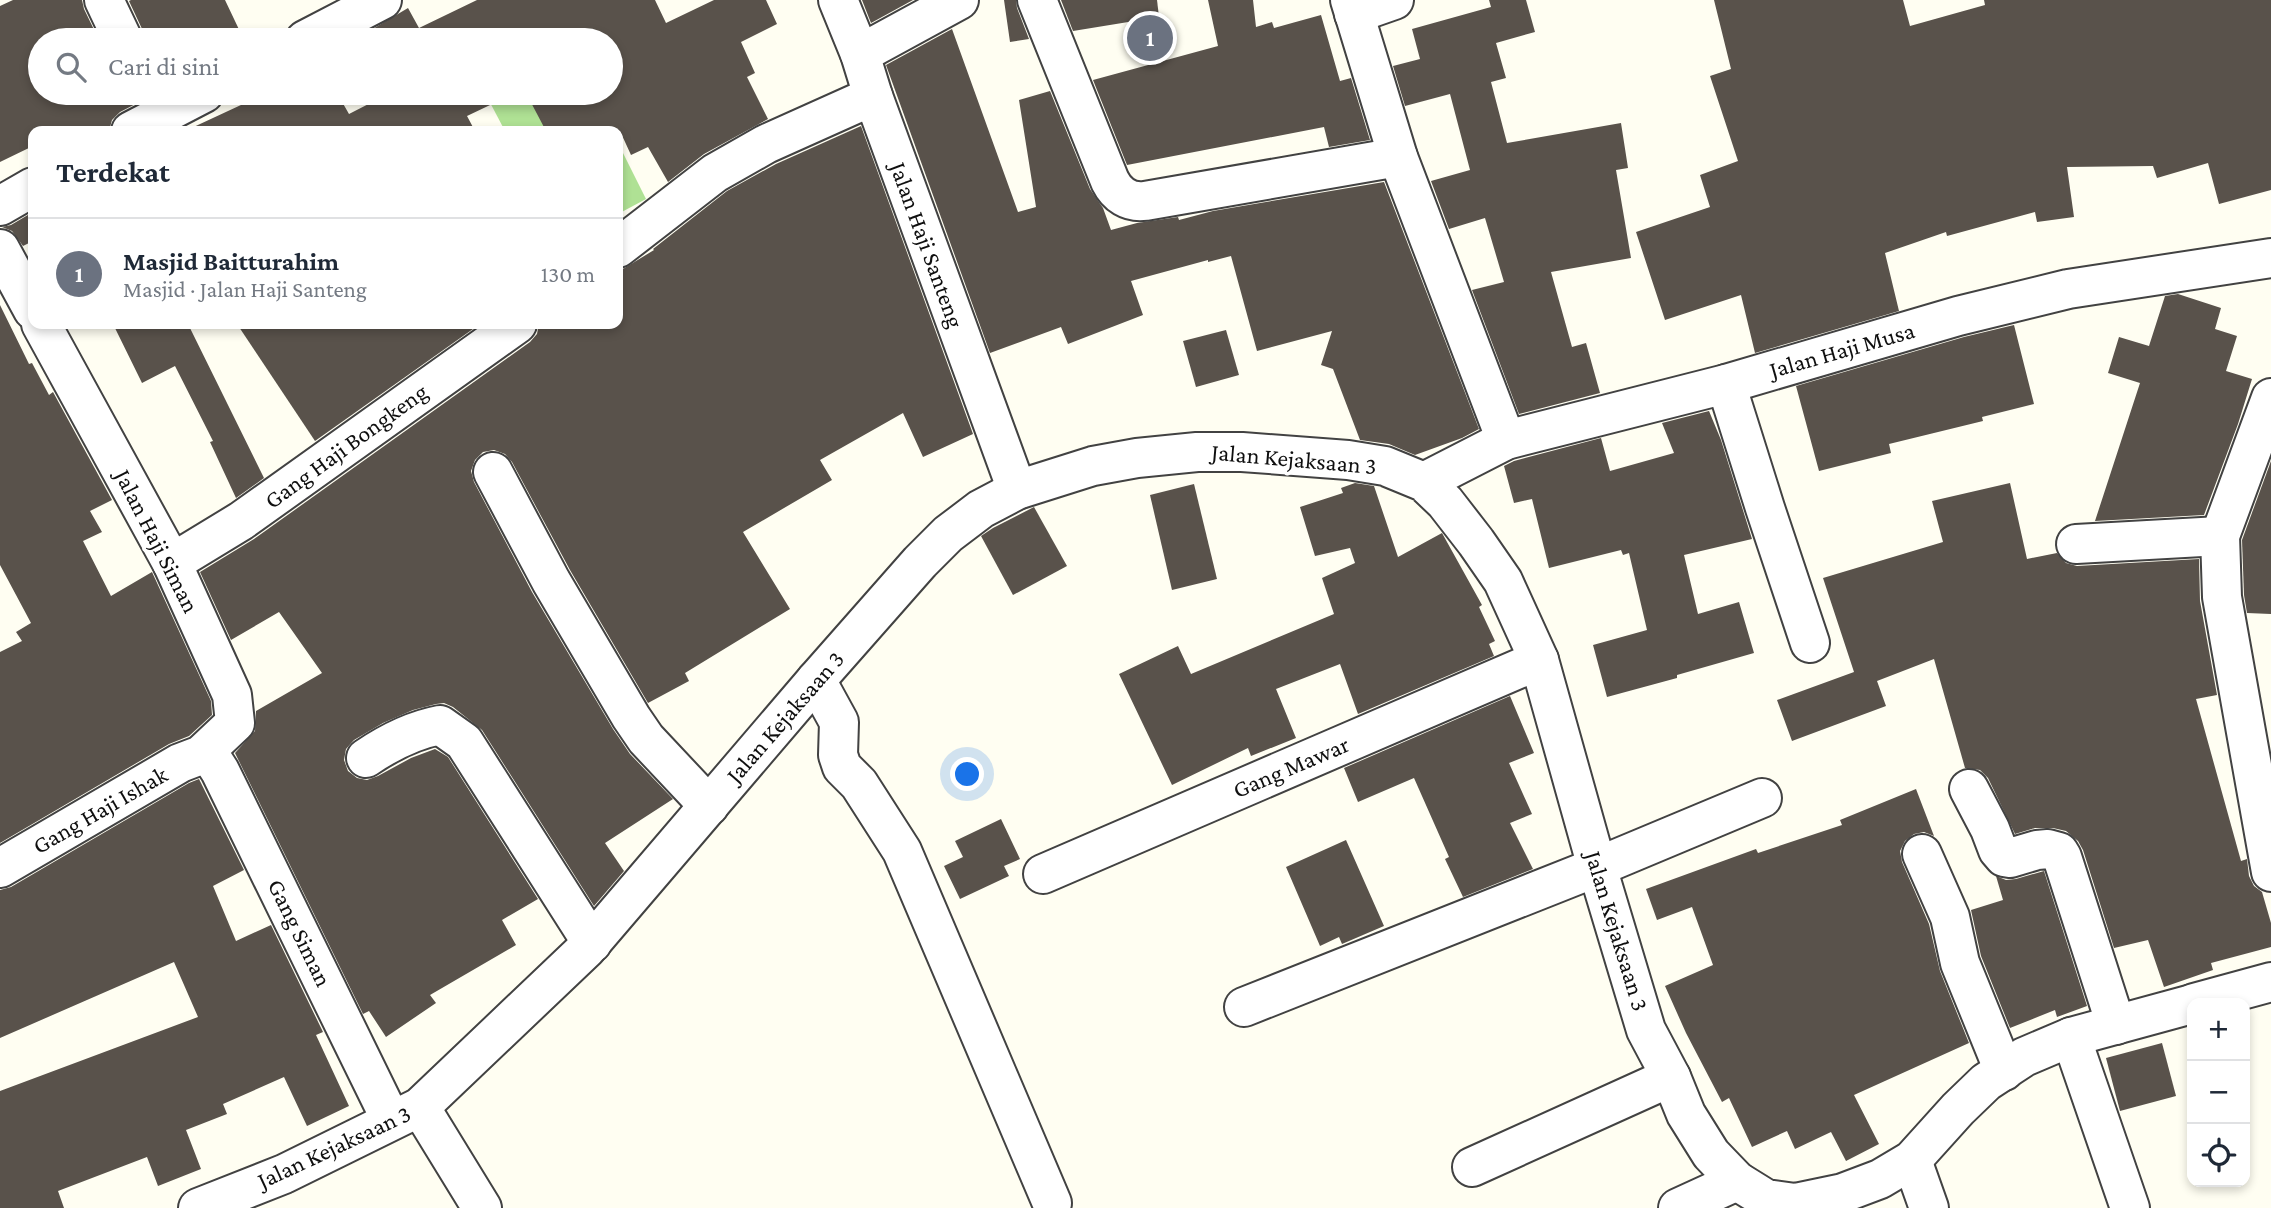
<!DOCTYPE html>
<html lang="id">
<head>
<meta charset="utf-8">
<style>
  body { margin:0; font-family:"Crimson Pro",serif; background:#f2f2f3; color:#1f2937 }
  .controls { position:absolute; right:21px; bottom:21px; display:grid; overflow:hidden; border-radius:14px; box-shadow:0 4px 10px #0003 }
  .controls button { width:63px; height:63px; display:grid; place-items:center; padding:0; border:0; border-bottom:2px solid #e0e1e3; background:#fff; color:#1f2937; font:35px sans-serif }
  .you { position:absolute; left:968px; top:775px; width:24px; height:24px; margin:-18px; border:5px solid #fff; border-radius:50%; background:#1a73e8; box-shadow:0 0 0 10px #1a73e833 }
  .badge { display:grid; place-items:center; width:46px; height:46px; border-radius:50%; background:#d93025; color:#fff; font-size:23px; font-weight:700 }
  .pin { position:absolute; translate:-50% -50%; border:4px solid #fff; box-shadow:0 2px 7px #0006 }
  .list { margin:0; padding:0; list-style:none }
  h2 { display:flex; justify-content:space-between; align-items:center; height:91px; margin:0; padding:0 28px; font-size:30px }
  h2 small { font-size:23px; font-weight:400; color:#747a83 }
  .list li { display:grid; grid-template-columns:46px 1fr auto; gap:21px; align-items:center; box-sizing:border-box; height:112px; padding:0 28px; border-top:2px solid #e0e1e3 }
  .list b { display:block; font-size:26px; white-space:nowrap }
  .list p { margin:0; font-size:23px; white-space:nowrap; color:#747a83 }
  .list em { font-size:23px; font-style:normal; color:#747a83 }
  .icon { flex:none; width:38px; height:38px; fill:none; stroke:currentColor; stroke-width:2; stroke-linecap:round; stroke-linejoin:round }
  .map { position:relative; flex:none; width:2271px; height:1208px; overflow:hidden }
  .search { position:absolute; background:#fff; box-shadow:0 4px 10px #0003; left:28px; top:28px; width:595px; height:77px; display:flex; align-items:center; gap:18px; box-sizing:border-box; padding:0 24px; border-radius:38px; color:#747a83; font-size:26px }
  .panel { position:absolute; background:#fff; box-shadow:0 4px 10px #0003; left:28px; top:126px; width:595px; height:203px; border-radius:14px }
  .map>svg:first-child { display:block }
</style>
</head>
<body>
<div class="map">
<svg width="2271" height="1208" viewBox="0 0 2271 1208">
  <rect width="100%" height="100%" fill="#fffef2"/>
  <g fill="#afe194">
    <path d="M485 93H592L612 131H505Z"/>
    <path d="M618 143 646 199 618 214Z"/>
  </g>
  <g fill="#59524b">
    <path d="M13 0H82L84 9 99 40H40V93H142L145 99 120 112 112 120 109 131H33V146L0 162V6Z"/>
    <path d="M131 0H225L244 40H145L143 31 129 1Z"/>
    <path d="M477 0H655L666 23 714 0H766L777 24 741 42 755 73 747 77 768 119 704 154 668 182 648 147 631 155 620 131H546L526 93H611V40H376L371 30 408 8 419 28Z"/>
    <path d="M862 0H913L871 23Z"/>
    <path d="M1004 0H1016L1017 8 1029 39 1010 42Z"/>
    <path d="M1061 0H1157L1159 17 1073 31Z"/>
    <path d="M1208 0H1253L1256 27 1272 22 1274 28 1321 15 1340 81 1351 78 1370 140 1329 147 1324 127 1127 165 1093 80 1218 46Z"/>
    <path d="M1489 0H1526L1535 32 1496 43 1506 78 1491 82 1507 143 1621 123 1628 168 1616 170 1631 258 1551 272 1572 347 1586 343 1600 393 1519 414 1472 290 1504 282 1485 218 1449 229 1431 181 1470 170 1450 94 1405 106 1393 66 1420 59 1412 29 1491 7Z"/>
    <path d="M1714 0H1903L1910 26 1985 5 1984 0H2271V190L2219 204 2208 163 2157 178 2153 166 2067 167 2074 217 2037 222 2035 212 1947 236 1946 232 1885 253 1899 311 1755 353 1741 295 1665 320 1636 232 1710 207 1700 175 1738 161 1710 76 1731 69Z"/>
    <path d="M952 29 1018 212 1036 207 1019 100 1050 91 1090 189 1103 208 1111 230 1137 223 1178 217 1179 220 1213 211 1384 182 1479 429 1462 438 1415 455 1389 444 1360 440 1333 369 1321 365 1332 331 1257 351 1231 256 1208 262V260L1131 281 1143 315 1068 344 1061 327 990 353 886 65Z"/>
    <path d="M267 93H337L349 114 390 93H515L467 116 475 131H185Z"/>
    <path d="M861 126 973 434 923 457 903 413 820 460 832 480 743 532 790 609 685 673 689 681 648 703 570 570 512 462 505 454 494 450 483 452 475 460 471 471 474 482 532 592 613 729 630 754 673 799 605 843 624 871 594 906 482 730 453 707 444 703 436 704 413 710 383 723 354 740 346 749 344 760 348 771 357 778 367 780 378 776 411 758 435 749 448 757 538 899 502 920 516 945 430 995 436 1003 386 1037 369 1011 363 1014 235 753 255 731 256 711 322 673 279 612 231 640 200 572 254 539 530 342 537 334 539 324H618V272L654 250 653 249 727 191 776 164Z"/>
    <path d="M33 212V241L23 246 12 231 2 227 11 225Z"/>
    <path d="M2178 294 2221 308 2215 329 2237 336 2226 371 2252 379 2238 424 2204 515 2095 521 2140 383 2108 373 2119 337 2149 346 2165 296Z"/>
    <path d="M0 305 29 364 32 363 49 395 53 392 112 500 90 511 102 532 83 541 111 596 152 572 211 701 212 715 189 736 169 744 0 843V652L22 641 16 632 31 623 0 565Z"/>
    <path d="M113 324H188L264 478 236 498 210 442 213 441 175 366 142 383Z"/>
    <path d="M237 324H480L315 441Z"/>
    <path d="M2014 325 2034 404 1982 417 1983 421 1889 444 1891 453 1819 471 1796 386 1964 337Z"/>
    <path d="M1226 330 1239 375 1196 387 1183 341Z"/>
    <path d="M1709 411 1721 440 1752 539 1684 555 1698 614 1739 602 1754 653 1677 675V678L1607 697 1593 645 1647 630 1629 553 1623 555 1621 550 1549 568 1532 499 1514 503 1504 466 1514 461 1601 438 1610 471 1674 453 1662 423Z"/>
    <path d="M2271 461V614L2247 613 2244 595 2242 540Z"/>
    <path d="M1355 483 1374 486 1398 557 1442 533 1482 605 1479 607 1495 641 1489 644 1494 656 1358 714 1340 664 1276 689 1296 738 1251 756 1248 748 1172 785 1119 674 1178 646 1191 674 1334 614 1322 578 1355 563 1350 548 1315 556 1300 507 1343 493 1341 488Z"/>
    <path d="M2010 483 2027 559 2057 553 2066 563 2077 566 2199 559 2200 601 2217 695 2196 699 2241 861 2247 859 2249 876 2254 886 2262 892 2271 923V947L2211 963 2213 970 2164 987 2148 940 2114 948 2083 850 2078 841 2066 831 2053 828H2035L2015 834 1988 778 1980 770 1965 768 1934 659 1877 681 1886 706 1792 741 1777 700 1854 672 1823 578 1943 542 1932 501Z"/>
    <path d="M1194 484 1217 579 1172 590 1150 495Z"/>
    <path d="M1034 507 1067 566 1013 595 981 536 993 528Z"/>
    <path d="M1510 696 1534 753 1509 763 1532 814 1510 823 1533 869 1463 897 1445 859 1449 857 1414 778 1358 802 1344 768Z"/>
    <path d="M199 779 244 870 213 886 236 941 271 925 323 1032 316 1035 349 1106 307 1126 284 1077 223 1104 227 1114 186 1130 201 1169 158 1186 147 1157 58 1191 64 1208H0V1091L198 1017 174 962 0 1038V890L11 887 189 783Z"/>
    <path d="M1916 789 1934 836 1924 832 1914 834 1905 841 1900 851 1902 862 1929 924 1940 971 1969 1043 1854 1095 1879 1144 1846 1161 1831 1132 1795 1149 1787 1131 1752 1147 1729 1098 1722 1102 1686 1033 1665 986 1713 965 1692 907 1657 920 1646 889 1756 849 1758 853 1842 825 1840 820Z"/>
    <path d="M1001 819 1020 859 1004 866 1009 876 960 899 944 866 963 857 955 841Z"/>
    <path d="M1346 840 1384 926 1342 944 1339 937 1320 946 1286 867Z"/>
    <path d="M2044 871 2087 1006 2057 1017 2055 1010 2010 1028 1981 956 1971 910 2003 900 1996 876 2006 880 2016 879Z"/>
    <path d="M2162 1043 2176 1096 2120 1111 2106 1058Z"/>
  </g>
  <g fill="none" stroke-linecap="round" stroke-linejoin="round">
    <g stroke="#424242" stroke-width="42">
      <g id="minor">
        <path d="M104 0 123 40"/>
        <path d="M838 0 860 54 873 96 1017 490"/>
        <path d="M1037 0 1110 181C1117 195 1129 203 1145 201L1398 157"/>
        <path d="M1350 0 1398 157 1506 440"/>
        <path d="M1354 14 1394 0"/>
        <path d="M305 40 382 0"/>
        <path d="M860 54 959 0"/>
        <path d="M131 131 204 93"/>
        <path d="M0 206 33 187"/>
        <path d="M618 248 715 173 766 144 873 96"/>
        <path d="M0 249 33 310"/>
        <path d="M1726 384 1765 508 1810 643"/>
        <path d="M2271 398 2220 536 2222 597 2271 872"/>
        <path d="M493 472 551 581 631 717 646 739 709 806"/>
        <path d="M1424 482 1506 440 1726 384 1958 316 2068 289 2271 258"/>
        <path d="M2076 544 2220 536"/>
        <path d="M172 563 241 521 517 324"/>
        <path d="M816 680 839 722 838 755 842 767 859 784 902 851 1052 1203"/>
        <path d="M201 755 211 757 220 771 391 1120"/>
        <path d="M366 758C388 743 414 730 440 725L464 742 592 943"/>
        <path d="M1969 789 1990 829 1998 850 2004 857 2010 858 2037 850 2048 849 2059 852 2062 857 2116 1025"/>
        <path d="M1922 854 1950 917 1960 963 2004 1071"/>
        <path d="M0 868 180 763 201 755 235 723 232 695 172 563 41 324"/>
        <path d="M1043 874 1539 660"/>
        <path d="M2194 1003 2271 982"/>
        <path d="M1244 1007 1597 867 1762 798"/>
        <path d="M2071 1037 2130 1208"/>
        <path d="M420 1107 482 1208"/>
        <path d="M1912 1160 1929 1208"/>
        <path d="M1472 1167 1671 1077"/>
        <path d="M198 1208 284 1174 420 1107 586 949 816 680 920 562 948 534 981 509 1017 490 1093 466 1137 458 1197 452H1242L1348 460 1385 466 1424 482 1445 502 1476 542 1503 581 1539 660 1597 867 1646 1030 1671 1077 1686 1114 1711 1154 1737 1181 1766 1199 1795 1203 1843 1193 1880 1179 1912 1160 1958 1109 1986 1082 2024 1057 2071 1037 2192 1004"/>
        <path d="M1678 1208 1737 1181"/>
      </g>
    </g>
    <use href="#minor" stroke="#fff" stroke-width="38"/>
  </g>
  <g text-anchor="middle" stroke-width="7" stroke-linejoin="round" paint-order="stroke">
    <g font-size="24" fill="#0f0f0f" stroke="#fff">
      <text transform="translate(927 245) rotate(70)" y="8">Jalan Haji Santeng</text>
      <text transform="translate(1842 350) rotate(-16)" y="8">Jalan Haji Musa</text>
      <text transform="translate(346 446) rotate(-36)" y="8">Gang Haji Bongkeng</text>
      <text transform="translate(1294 459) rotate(5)" y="8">Jalan Kejaksaan 3</text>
      <text transform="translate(157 541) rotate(63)" y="8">Jalan Haji Siman</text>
      <text transform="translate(785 717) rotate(-49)" y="8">Jalan Kejaksaan 3</text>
      <text transform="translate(1291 767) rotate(-23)" y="8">Gang Mawar</text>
      <text transform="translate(100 810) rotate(-30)" y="8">Gang Haji Ishak</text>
      <text transform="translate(1617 931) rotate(73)" y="8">Jalan Kejaksaan 3</text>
      <text transform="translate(300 933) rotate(64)" y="8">Gang Siman</text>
      <text transform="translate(334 1147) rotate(-25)" y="8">Jalan Kejaksaan 3</text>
    </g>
  </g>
</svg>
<div class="controls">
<button>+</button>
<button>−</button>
<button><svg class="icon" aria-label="locate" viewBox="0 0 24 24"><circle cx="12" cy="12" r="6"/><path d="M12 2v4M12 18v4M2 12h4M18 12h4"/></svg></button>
</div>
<div class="you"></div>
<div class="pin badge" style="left:1150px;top:38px;background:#6b7280">1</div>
<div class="search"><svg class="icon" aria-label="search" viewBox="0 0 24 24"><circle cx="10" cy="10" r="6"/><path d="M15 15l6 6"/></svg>Cari di sini</div>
<section class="panel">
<h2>Terdekat<small></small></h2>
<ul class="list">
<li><span class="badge" style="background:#6b7280">1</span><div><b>Masjid Baitturahim</b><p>Masjid · Jalan Haji Santeng</p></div><em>130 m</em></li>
</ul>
</section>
</div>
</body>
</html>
